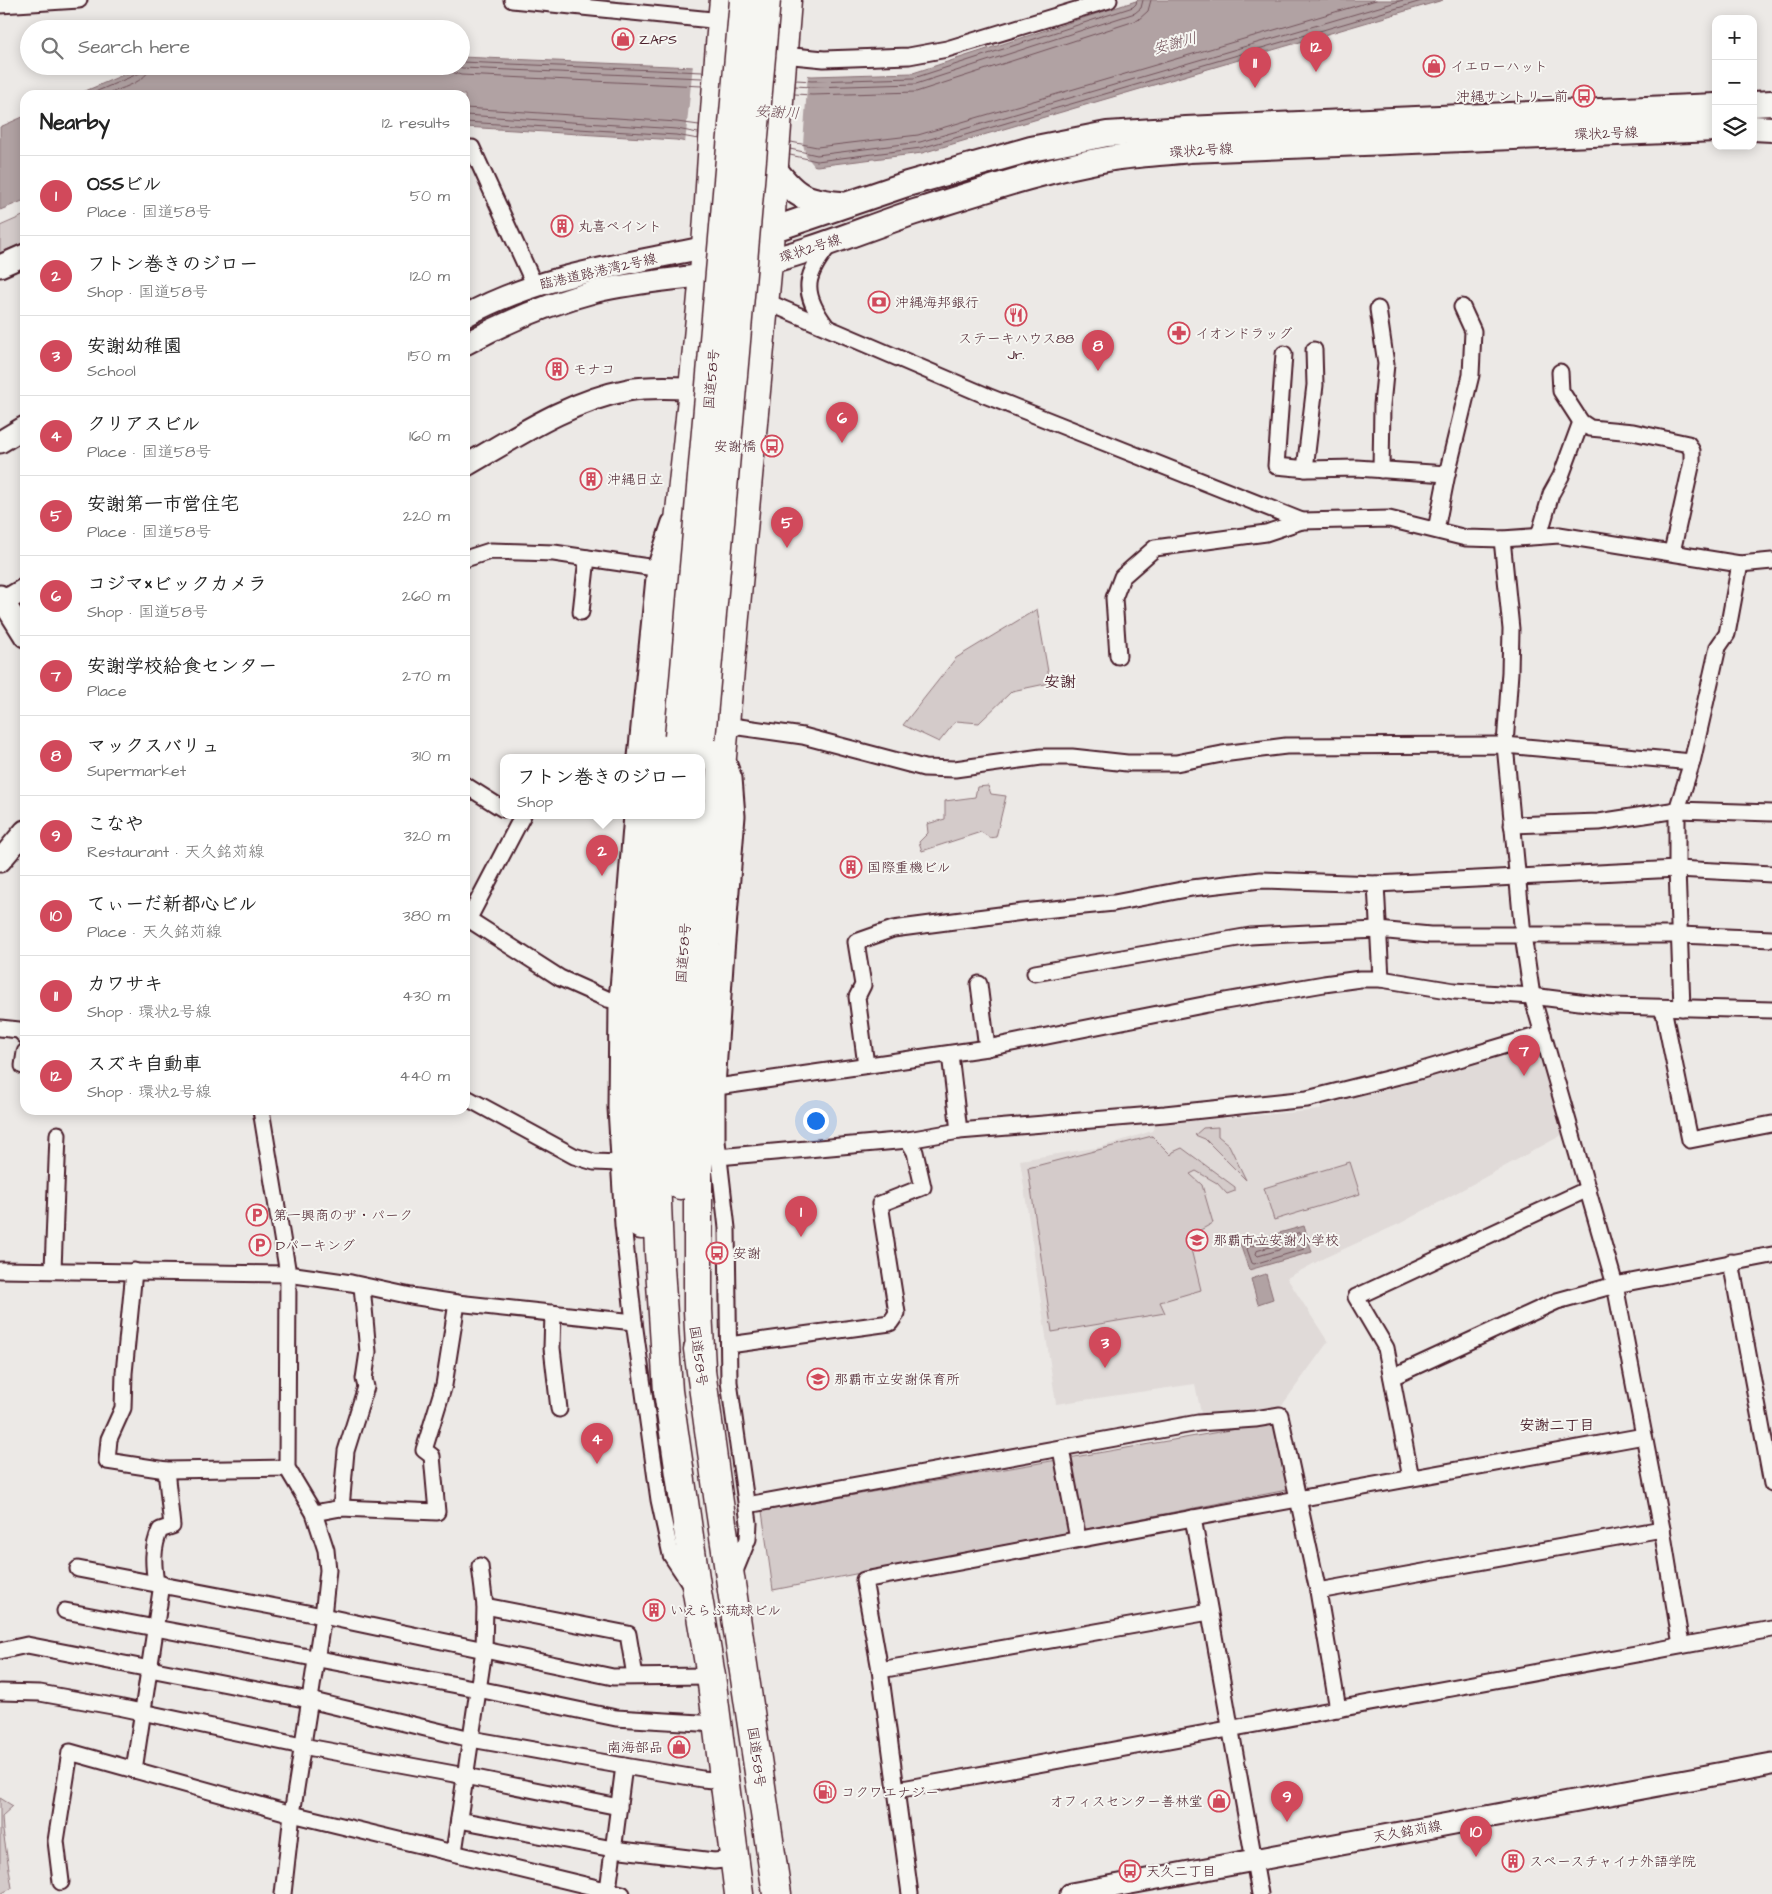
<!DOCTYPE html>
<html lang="en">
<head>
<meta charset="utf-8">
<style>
  body { margin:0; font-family:"Architects Daughter","Klee One",sans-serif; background:#f2f2f2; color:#222 }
  .controls { position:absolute; right:15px; top:15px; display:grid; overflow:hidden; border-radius:10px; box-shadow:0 2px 12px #0003 }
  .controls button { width:45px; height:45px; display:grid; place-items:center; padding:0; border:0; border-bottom:1px solid #e0e0e0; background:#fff; color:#222; font:25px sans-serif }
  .you { position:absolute; left:815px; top:1120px; width:18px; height:18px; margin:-12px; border:4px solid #fff; border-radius:50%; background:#1a73e8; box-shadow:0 0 0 8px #1a73e833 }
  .badge { display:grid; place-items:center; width:32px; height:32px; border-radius:50%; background:#d1495b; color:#fff; font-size:16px; font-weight:700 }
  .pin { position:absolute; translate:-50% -41px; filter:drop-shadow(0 1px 2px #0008) }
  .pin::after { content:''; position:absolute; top:26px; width:18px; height:15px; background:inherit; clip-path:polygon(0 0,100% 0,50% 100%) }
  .popup { position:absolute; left:500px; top:754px; width:205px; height:65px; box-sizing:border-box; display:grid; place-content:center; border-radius:10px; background:#fff; filter:drop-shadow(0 1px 4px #0005); font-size:16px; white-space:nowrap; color:#767676 }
  .popup b { font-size:19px; color:#222 }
  .popup::after { content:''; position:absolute; left:50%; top:100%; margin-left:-10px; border:10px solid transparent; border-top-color:#fff }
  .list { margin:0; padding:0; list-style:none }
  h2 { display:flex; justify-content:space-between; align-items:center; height:65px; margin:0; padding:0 20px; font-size:21px }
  h2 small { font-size:16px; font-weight:400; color:#767676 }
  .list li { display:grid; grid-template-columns:32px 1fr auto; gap:15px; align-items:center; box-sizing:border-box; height:80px; padding:0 20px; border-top:1px solid #e0e0e0 }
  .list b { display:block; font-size:19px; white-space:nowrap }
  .list p { margin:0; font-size:16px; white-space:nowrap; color:#767676 }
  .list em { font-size:16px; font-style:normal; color:#767676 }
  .icon { flex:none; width:28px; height:28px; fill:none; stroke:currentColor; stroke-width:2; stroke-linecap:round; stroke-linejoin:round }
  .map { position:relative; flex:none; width:1772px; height:1894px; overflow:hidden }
  .search { position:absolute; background:#fff; box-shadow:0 2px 12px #0003; left:20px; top:20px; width:450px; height:55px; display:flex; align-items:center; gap:12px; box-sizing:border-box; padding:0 18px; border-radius:28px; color:#767676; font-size:19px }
  .panel { position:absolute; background:#fff; box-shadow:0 2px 12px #0003; left:20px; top:90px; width:450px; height:1025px; border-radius:15px }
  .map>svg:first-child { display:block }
</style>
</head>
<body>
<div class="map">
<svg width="1772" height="1894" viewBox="0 0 1772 1894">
  <rect width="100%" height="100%" fill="#ece9e6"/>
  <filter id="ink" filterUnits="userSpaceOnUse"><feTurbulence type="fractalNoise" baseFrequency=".02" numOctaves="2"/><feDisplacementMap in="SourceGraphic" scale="10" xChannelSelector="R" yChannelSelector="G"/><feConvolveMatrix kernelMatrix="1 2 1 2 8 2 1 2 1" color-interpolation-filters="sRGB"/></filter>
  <g filter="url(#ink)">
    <path fill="#e0dad8" d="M1535 1044 1540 1048 1562 1135 1401 1223 1324 1258 1287 1278 1328 1342 1283 1404 1255 1413 1202 1418 1195 1384 1056 1404 1020 1160 1101 1147 1152 1131 1156 1124 1321 1110V1107Z"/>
    <g fill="#d4cbca" stroke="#8f757a">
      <path d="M25 215V242L0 253V226Z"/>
      <path d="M1037 609 1050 683 1012 691 979 723 956 721 939 742 903 725 956 658Z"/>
      <path d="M988 786 991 794 1006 796 996 837 990 838 981 832 922 851 919 842 928 833 927 824 945 819V801L975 797 977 787Z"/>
      <path d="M1218 1127V1136L1229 1145 1246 1180 1205 1139 1195 1135 1203 1128Z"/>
      <path d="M1152 1136 1171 1155 1173 1152 1182 1148 1235 1187V1191L1227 1194 1217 1183 1196 1171 1190 1174 1202 1185 1213 1223 1188 1237 1201 1290 1160 1302 1165 1313 1052 1332 1028 1168Z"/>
      <path d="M1350 1162 1360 1194 1274 1220 1264 1188Z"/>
      <path d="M1277 1422 1287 1490 773 1590 762 1511Z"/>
      <path d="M0 1798 13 1806 2 1816 3 1831 12 1888 0 1894Z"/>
    </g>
    <g fill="#b1a2a3" stroke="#886e73">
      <path d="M1139 0H1443L922 153 817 166 676 140 465 127V95H76L144 66H461V57L694 67 812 76 913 73Z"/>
      <path d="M25 116V200L0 210V127Z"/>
      <path d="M1304 1226 1312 1252 1249 1270 1240 1244Z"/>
      <path d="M1266 1274 1273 1299 1258 1304 1251 1279Z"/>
    </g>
    <path fill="#ece9e6" d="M693 64 808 73 803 144 806 156 816 168 685 144Z"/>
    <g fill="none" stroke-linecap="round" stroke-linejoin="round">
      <g stroke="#73535b" stroke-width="1">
        <path d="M461 62 703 72"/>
        <path d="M446 66 452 72 461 75 702 86"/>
        <path d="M456 66 462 68 702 78"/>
        <path d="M796 80 812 81 914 78 1133 7 1136 4 1137 0"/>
        <path d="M795 86 812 87 916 84 1135 13 1141 8 1143 0"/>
        <path d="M795 94 812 95 916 92 1138 20 1148 11 1151 0"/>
        <path d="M88 95 140 73 144 66"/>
        <path d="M105 95C118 89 149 82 150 66"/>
        <path d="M465 108 677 122 699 125"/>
        <path d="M465 115 677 129 698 133"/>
        <path d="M465 122 676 135 698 139"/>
        <path d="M791 142 817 147 918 135 1376 0"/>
        <path d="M790 149 817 155 920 142 1403 0"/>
        <path d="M790 155 817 161 921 148 1425 0"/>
        <path d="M1299 1233 1305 1246 1304 1249 1254 1264 1252 1263 1247 1249 1249 1247Z"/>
        <path d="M1278 1245 1281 1247 1279 1250 1258 1256 1256 1254 1257 1251Z"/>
      </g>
      <g stroke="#4a1f2b" stroke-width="19">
        <g id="street">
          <path d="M512 0 722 21"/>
          <path d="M0 5 79 0"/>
          <path d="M783 55 824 59 909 56 947 49 1109 0"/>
          <path d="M465 148H472L535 286"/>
          <path d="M760 299 987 396 1302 521 1389 519 1466 538 1502 539 1559 535 1740 564 1772 561"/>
          <path d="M1378 309 1386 364 1382 405 1381 470"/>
          <path d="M826 326C800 291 805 275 831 243"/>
          <path d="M1284 354 1276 466 1308 469 1356 468 1447 474"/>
          <path d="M1560 372 1561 391 1581 422 1590 428 1633 432 1688 444 1692 451V462L1672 552"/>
          <path d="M1305 469 1315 385 1314 350"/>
          <path d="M1436 530 1447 474 1471 375 1473 331 1462 307"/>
          <path d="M1539 536 1551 494 1561 476 1581 422"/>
          <path d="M1502 539 1511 629 1510 672 1505 745 1523 935 1532 996 1615 1285 1662 1529 1681 1645"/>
          <path d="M465 559 490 551 554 553 655 568"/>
          <path d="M581 612 587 558"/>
          <path d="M1118 656 1114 598 1122 577 1155 548 1266 533 1302 521"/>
          <path d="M725 725 803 736 924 768 955 769 1041 757H1072L1127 763H1176L1222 754 1286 746 1505 745 1692 762"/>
          <path d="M636 757 655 568 670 522"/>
          <path d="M727 759 734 778 737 816 725 965 717 1087V1141L727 1228 729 1382 749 1523 748 1539 733 1576"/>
          <path d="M465 785 503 809"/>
          <path d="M632 815 617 1001 616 1108 623 1225 634 1322 659 1500 671 1555 691 1585"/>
          <path d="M1512 825 1599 822 1677 810 1772 813"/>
          <path d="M1376 884 1381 979"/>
          <path d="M465 917 560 978 607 999 626 1003"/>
          <path d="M468 920 523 815"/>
          <path d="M1035 973 1250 936 1309 933 1378 930 1430 935H1680L1772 939"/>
          <path d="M979 984 987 1048"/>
          <path d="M1663 1008 1690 1140 1772 1124"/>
          <path d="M1682 1008 1677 869V810L1692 762 1718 647 1727 634 1740 564"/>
          <path d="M0 1028 19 1030 25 1036"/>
          <path d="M25 1052 23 1066H25"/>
          <path d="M950 1054 959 1131"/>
          <path d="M866 1065 857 997 863 985 856 942 893 929 1023 912 1114 903 1192 888 1261 880 1376 884 1677 869 1772 874"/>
          <path d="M717 1087 987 1048 1208 1004 1324 984 1360 979H1381L1454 991 1532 996 1611 1006 1772 1010"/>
          <path d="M465 1097 574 1156 594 1162 619 1163"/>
          <path d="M261 1110 288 1274 287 1468 314 1513 326 1550 328 1570 323 1616 292 1814 283 1894"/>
          <path d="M718 1157 908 1140 959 1131 1165 1114 1307 1099 1419 1071 1543 1034"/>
          <path d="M1731 1262 1772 1484"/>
          <path d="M0 1270 288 1274 351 1283 411 1296 457 1303 634 1322"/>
          <path d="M53 1270 58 1134"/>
          <path d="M134 1271 124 1373 123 1408 109 1439 107 1461 166 1470 287 1468"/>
          <path d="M553 1313 552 1348 559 1409"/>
          <path d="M729 1345 890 1323 897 1313 880 1204 923 1187 915 1152 908 1140"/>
          <path d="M1392 1377 1557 1301 1615 1285 1772 1255"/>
          <path d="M1061 1449 1078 1539"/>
          <path d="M1411 1478 1386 1348 1356 1297 1588 1189"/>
          <path d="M747 1505 1198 1423 1255 1419 1280 1415 1318 1591 1338 1709"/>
          <path d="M341 1508 346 1451 366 1387 364 1379 368 1352 362 1286"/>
          <path d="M314 1513 341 1508 437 1512 432 1456 424 1450 444 1385 457 1303"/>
          <path d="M1193 1518 1260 1894"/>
          <path d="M480 1566 485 1606 628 1634 635 1676"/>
          <path d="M78 1569 323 1616 613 1677 711 1676"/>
          <path d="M156 1583C153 1564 152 1548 160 1530L172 1526 166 1470"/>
          <path d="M1318 1591 1662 1529"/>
          <path d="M65 1611 478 1689 616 1718 717 1724"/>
          <path d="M0 1651 27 1645 309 1700 471 1739 624 1766 702 1779 724 1781"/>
          <path d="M880 1670 1209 1612"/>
          <path d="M0 1692 40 1693 118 1707 302 1746 465 1776 619 1807"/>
          <path d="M134 1770 162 1584"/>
          <path d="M897 1790 1772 1629"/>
          <path d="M459 1820 613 1849 714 1861 734 1859"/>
          <path d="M454 1852 484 1650 485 1606"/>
          <path d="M61 1882 56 1841 70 1752 292 1814 622 1894"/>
          <path d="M608 1890 624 1766"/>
          <path d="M910 1894 880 1670 864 1580 1193 1518 1644 1436"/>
        </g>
      </g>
      <g stroke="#4a1f2b" stroke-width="25">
        <g id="secondary">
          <path d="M0 266 25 255"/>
          <path d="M465 316C539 275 624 265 706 247"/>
          <path d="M465 344C507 321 551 303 597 291 632 283 668 280 704 275"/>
          <path d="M0 442 25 427"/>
          <path d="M465 466C516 437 569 401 628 390 649 386 671 388 693 388"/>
          <path d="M0 596 25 636"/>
          <path d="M0 604 25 589"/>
          <path d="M0 861 25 831"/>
          <path d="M1071 1894 1772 1764"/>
        </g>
      </g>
      <g stroke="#4a1f2b" stroke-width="28">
        <g id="primary">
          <path d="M1753 104 1772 103"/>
          <path d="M1753 128 1772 129"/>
          <path d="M773 167C796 197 803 200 840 204"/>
          <path d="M754 236 907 184 1031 149 1107 134 1186 129 1716 106"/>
          <path d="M752 265C809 253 863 229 918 211 982 191 1047 169 1113 158 1138 154 1164 153 1189 150L1716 129"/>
        </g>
      </g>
      <g stroke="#4a1f2b" stroke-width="31">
        <g id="highway">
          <path d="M655 757C669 596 690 436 704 274 711 183 715 91 724 0"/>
          <path d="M677 757 679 737"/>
          <path d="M700 757 701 739"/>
          <path d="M672 815 656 1018 654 1130 659 1252 668 1391 697 1592 711 1676 739 1894"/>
          <path d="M680 1185 677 1107 679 1015 694 815"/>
          <path d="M641 1225 633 1141 634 1034 636 980 650 815"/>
          <path d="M698 1349 719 1503 777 1894"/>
          <path d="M701 1368 698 1310V1142L701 1037 706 942 723 745 768 262 774 164 787 0"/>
        </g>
      </g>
      <use href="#street" stroke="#f6f6f2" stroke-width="15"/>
      <use href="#secondary" stroke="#f6f6f2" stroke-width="21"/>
      <use href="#primary" stroke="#f6f6f2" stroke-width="24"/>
      <use href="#highway" stroke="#f6f6f2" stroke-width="28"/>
      <g stroke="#4a1f2b" stroke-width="31" stroke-linecap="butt">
        <g id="highway-bridge">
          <path d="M679 737 744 0"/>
          <path d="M701 739 766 0"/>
        </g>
      </g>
      <use href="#highway-bridge" stroke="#f6f6f2" stroke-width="28"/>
    </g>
  </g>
  <defs>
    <g id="shop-ring" transform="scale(1.125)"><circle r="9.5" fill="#f6f6f2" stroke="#d1495b" stroke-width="1.5"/><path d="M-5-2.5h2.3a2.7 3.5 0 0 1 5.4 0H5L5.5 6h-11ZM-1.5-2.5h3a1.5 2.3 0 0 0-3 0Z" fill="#d1495b"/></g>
    <g id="bus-ring" transform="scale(1.125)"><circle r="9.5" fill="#f6f6f2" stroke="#d1495b" stroke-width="1.5"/><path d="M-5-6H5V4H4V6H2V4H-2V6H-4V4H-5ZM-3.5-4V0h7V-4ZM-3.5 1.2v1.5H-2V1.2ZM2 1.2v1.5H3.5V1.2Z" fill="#d1495b"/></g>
    <g id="building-ring" transform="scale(1.125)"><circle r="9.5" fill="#f6f6f2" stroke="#d1495b" stroke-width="1.5"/><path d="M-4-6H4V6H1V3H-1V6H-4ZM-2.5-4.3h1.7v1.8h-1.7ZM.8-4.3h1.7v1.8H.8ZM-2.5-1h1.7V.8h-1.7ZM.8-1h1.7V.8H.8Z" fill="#d1495b"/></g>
    <g id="bank-ring" transform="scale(1.125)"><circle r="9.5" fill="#f6f6f2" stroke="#d1495b" stroke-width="1.5"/><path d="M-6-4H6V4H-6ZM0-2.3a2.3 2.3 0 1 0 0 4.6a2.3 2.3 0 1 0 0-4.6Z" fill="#d1495b"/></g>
    <g id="restaurant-ring" transform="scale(1.125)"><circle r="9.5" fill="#f6f6f2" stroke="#d1495b" stroke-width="1.5"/><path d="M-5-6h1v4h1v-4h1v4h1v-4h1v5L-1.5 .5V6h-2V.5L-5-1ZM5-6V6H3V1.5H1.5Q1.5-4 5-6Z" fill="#d1495b"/></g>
    <g id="pharmacy-ring" transform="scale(1.125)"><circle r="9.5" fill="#f6f6f2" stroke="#d1495b" stroke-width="1.5"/><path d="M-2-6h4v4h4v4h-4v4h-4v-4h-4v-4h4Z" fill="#d1495b"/></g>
    <g id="parking-ring" transform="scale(1.125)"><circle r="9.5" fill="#f6f6f2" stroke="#d1495b" stroke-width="1.5"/><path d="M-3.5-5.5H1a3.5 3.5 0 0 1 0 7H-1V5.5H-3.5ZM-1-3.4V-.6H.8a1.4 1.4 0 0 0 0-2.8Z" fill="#d1495b"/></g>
    <g id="school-ring" transform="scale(1.125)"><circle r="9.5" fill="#f6f6f2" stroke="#d1495b" stroke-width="1.5"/><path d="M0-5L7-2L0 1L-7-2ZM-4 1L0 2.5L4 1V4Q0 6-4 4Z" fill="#d1495b"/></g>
    <g id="fuel-ring" transform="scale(1.125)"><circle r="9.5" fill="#f6f6f2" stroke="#d1495b" stroke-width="1.5"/><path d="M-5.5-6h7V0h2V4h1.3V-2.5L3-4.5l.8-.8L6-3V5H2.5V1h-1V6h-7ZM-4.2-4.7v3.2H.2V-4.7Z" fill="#d1495b"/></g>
  </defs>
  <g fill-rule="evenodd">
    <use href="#shop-ring" x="623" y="39"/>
    <use href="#shop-ring" x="1434" y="66"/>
    <use href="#bus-ring" x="1584" y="96"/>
    <use href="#building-ring" x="562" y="226"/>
    <use href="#bank-ring" x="879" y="302"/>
    <use href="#restaurant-ring" x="1016" y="315"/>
    <use href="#pharmacy-ring" x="1179" y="333"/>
    <use href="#building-ring" x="557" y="369"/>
    <use href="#bus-ring" x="772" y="446"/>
    <use href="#building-ring" x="591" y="479"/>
    <use href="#building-ring" x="851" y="867"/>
    <use href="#parking-ring" x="257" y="1215"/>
    <use href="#school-ring" x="1197" y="1240"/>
    <use href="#parking-ring" x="260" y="1245"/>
    <use href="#bus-ring" x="717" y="1253"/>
    <use href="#school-ring" x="818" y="1379"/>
    <use href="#building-ring" x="654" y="1610"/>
    <use href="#shop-ring" x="679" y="1747"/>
    <use href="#fuel-ring" x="825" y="1792"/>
    <use href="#shop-ring" x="1219" y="1801"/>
    <use href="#building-ring" x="1513" y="1861"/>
    <use href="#bus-ring" x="1130" y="1871"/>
  </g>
  <g text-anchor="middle" stroke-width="4" stroke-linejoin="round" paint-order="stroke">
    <g font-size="14" fill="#4a1f2b" stroke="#f6f6f2" text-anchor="start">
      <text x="639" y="44">ZAPS</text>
      <text x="1450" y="71">イエローハット</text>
      <text x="1568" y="101" text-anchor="end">沖縄サントリー前</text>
      <text x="578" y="231">丸喜ペイント</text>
      <text x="895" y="307">沖縄海邦銀行</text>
      <text x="1195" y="338">イオンドラッグ</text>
      <text x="1016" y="343" text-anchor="middle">ステーキハウス88<tspan x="1016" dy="16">Jr.</tspan></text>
      <text x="573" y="374">モナコ</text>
      <text x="756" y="451" text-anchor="end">安謝橋</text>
      <text x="607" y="484">沖縄日立</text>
      <text x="867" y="872">国際重機ビル</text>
      <text x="273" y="1220">第一興商のザ・パーク</text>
      <text x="1213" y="1245">那覇市立安謝小学校</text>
      <text x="276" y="1250">Dパーキング</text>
      <text x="733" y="1258">安謝</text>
      <text x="834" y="1384">那覇市立安謝保育所</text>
      <text x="670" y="1615">いえらぶ琉球ビル</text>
      <text x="663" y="1752" text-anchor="end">南海部品</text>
      <text x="841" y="1797">コクワエナジー</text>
      <text x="1203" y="1806" text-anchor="end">オフィスセンター善林堂</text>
      <text x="1529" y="1866">スペースチャイナ外語学院</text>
      <text x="1146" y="1876">天久二丁目</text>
    </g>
    <g font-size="14" fill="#4a1f2b" stroke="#f6f6f2">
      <text transform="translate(1606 133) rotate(-2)" y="5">環状2号線</text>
      <text transform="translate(1201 150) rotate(-4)" y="5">環状2号線</text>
      <text transform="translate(810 248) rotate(-18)" y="5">環状2号線</text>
      <text transform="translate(598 271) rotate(-13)" y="5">臨港道路港湾2号線</text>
      <text transform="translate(711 379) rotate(-85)" y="5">国道58号</text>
      <text transform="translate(683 953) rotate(-86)" y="5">国道58号</text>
      <text transform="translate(699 1356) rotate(82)" y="5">国道58号</text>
      <text transform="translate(757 1757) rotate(82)" y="5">国道58号</text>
      <text transform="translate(1407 1831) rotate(-10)" y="5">天久銘苅線</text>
    </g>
    <g font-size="15" font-style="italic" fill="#6e4d55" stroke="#f6f6f2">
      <text transform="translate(1175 43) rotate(-15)" y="5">安謝川</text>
      <text transform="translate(777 112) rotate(3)" y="5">安謝川</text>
    </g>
    <g font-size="15" font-weight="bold" fill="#4a1f2b" stroke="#f6f6f2">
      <text x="1557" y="1430">安謝二丁目</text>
    </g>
    <g font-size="16" font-weight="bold" fill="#4a1f2b" stroke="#f6f6f2">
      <text x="1060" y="687">安謝</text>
    </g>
  </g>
</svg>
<div class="controls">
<button>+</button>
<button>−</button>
<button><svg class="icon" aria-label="layers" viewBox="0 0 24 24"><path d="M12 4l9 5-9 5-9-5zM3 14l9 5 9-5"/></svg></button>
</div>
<div class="you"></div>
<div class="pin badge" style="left:801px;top:1237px">1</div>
<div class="pin badge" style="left:602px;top:876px">2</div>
<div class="popup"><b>フトン巻きのジロー</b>Shop</div>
<div class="pin badge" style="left:1105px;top:1368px">3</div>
<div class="pin badge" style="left:597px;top:1464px">4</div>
<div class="pin badge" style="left:787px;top:548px">5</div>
<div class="pin badge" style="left:842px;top:443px">6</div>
<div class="pin badge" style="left:1524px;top:1076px">7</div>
<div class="pin badge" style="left:1098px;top:371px">8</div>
<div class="pin badge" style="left:1287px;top:1822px">9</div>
<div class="pin badge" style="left:1476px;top:1857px">10</div>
<div class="pin badge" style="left:1255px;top:88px">11</div>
<div class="pin badge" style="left:1316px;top:72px">12</div>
<div class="search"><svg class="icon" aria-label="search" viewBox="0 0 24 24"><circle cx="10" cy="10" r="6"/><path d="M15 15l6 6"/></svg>Search here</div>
<section class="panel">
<h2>Nearby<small>12 results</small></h2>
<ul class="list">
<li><span class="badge">1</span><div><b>OSSビル</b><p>Place · 国道58号</p></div><em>50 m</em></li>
<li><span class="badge">2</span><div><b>フトン巻きのジロー</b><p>Shop · 国道58号</p></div><em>120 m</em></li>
<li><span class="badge">3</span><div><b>安謝幼稚園</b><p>School</p></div><em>150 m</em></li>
<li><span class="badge">4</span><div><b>クリアスビル</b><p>Place · 国道58号</p></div><em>160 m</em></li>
<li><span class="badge">5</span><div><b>安謝第一市営住宅</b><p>Place · 国道58号</p></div><em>220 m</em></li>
<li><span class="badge">6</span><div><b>コジマ×ビックカメラ</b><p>Shop · 国道58号</p></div><em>260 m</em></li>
<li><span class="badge">7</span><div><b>安謝学校給食センター</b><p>Place</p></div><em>270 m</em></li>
<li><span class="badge">8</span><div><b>マックスバリュ</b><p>Supermarket</p></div><em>310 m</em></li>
<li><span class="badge">9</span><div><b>こなや</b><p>Restaurant · 天久銘苅線</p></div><em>320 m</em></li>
<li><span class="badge">10</span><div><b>てぃーだ新都心ビル</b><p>Place · 天久銘苅線</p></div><em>380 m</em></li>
<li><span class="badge">11</span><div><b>カワサキ</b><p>Shop · 環状2号線</p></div><em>430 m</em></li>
<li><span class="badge">12</span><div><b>スズキ自動車</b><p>Shop · 環状2号線</p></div><em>440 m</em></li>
</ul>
</section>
</div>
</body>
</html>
